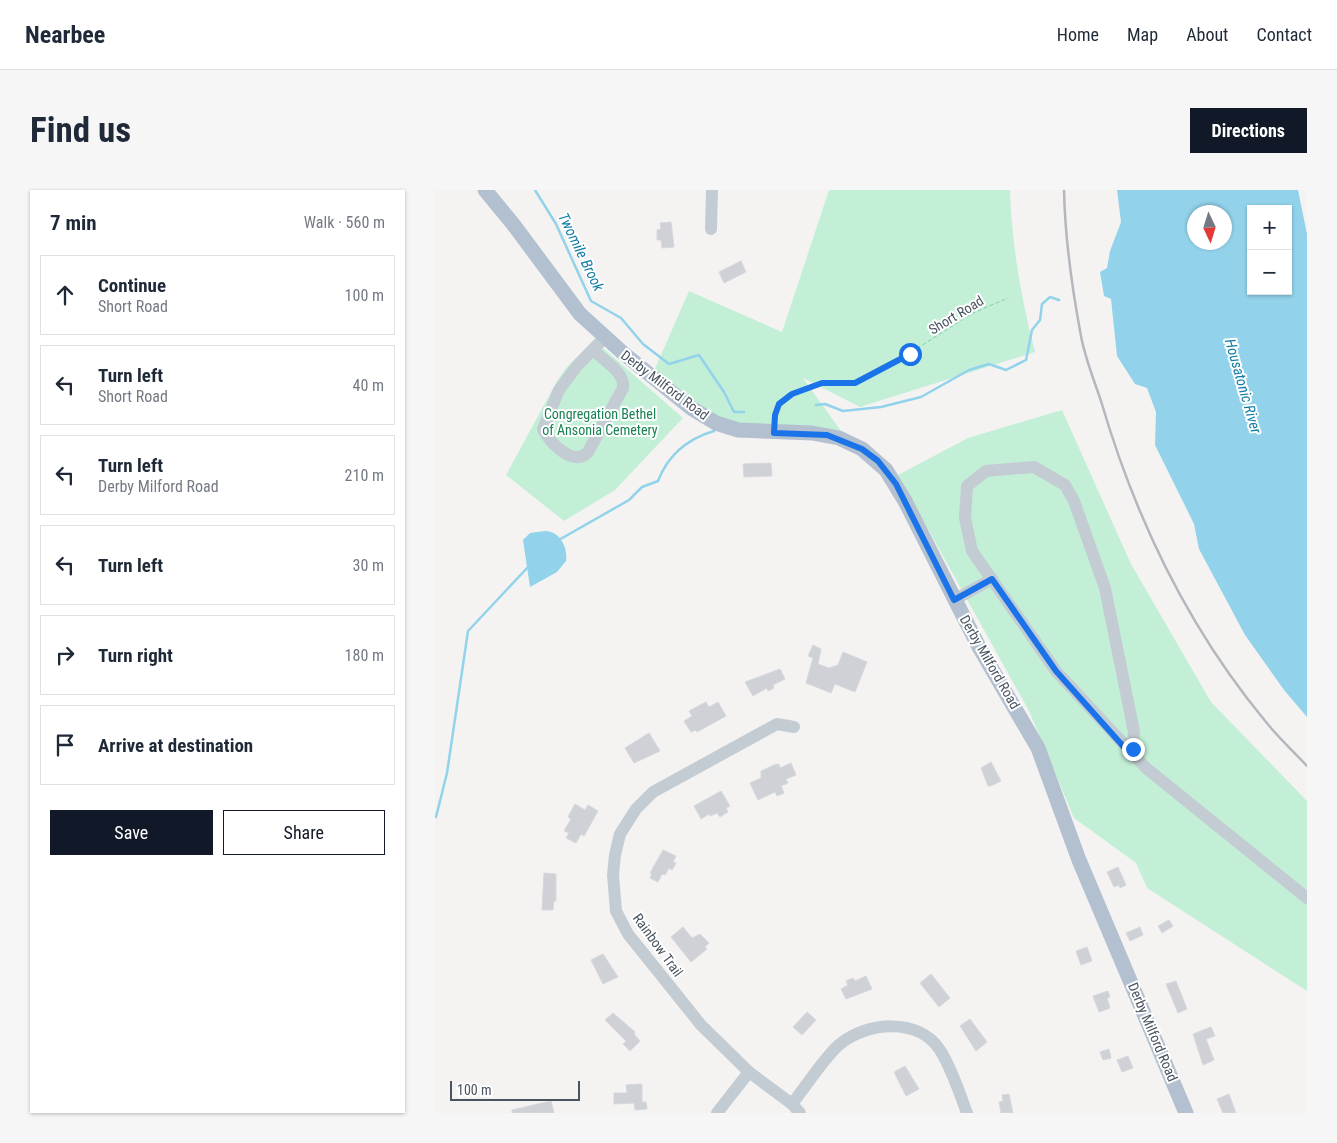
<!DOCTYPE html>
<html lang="en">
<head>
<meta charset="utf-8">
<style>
  body { margin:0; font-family:"Roboto Condensed",sans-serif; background:#f6f6f7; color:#1f2937 }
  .controls { position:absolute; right:15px; top:15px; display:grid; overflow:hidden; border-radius:0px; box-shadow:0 1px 4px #0004 }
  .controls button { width:45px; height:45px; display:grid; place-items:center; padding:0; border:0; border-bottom:1px solid #e0e1e3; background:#fff; color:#1f2937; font:25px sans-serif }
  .compass { position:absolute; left:752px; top:15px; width:45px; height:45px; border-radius:50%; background:#fff; box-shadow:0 1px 4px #0004; rotate:176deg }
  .scale { position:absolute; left:15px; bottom:12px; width:130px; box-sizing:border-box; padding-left:5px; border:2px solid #4a5460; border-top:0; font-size:14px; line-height:18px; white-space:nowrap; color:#4a5460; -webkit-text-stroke:4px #fff; paint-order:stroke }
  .stop { position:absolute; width:15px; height:15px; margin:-11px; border:4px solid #1a73e8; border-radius:50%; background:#fff }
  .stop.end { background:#1a73e8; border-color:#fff; box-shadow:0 1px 5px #0008 }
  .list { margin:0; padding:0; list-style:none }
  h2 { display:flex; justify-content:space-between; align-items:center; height:65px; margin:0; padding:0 20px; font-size:21px }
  h2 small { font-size:16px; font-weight:400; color:#747a83 }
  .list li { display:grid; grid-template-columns:32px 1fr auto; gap:15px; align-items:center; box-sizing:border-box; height:80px; margin:0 10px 10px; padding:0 10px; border:1px solid #e0e1e3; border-radius:0px }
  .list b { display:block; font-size:19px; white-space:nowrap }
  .list p { margin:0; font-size:16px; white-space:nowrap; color:#747a83 }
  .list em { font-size:16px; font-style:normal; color:#747a83 }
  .actions { display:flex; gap:10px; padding:15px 20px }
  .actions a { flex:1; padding:11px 0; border:1px solid #111827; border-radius:0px; text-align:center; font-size:18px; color:#111827 }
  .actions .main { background:#111827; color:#fff }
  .icon { flex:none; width:28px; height:28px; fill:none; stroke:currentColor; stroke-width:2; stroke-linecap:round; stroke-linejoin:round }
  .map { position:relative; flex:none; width:872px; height:923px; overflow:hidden; border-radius:0px }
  header { display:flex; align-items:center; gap:30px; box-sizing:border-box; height:70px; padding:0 25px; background:#fff; border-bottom:1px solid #e0e1e3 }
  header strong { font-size:24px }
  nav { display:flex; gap:28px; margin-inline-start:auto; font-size:18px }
  .intro { display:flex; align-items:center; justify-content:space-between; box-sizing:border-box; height:120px; padding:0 30px }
  h1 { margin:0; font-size:35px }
  .button { padding:12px 22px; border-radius:0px; background:#111827; color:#fff; font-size:18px; font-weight:700 }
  main { display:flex; gap:30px; padding:0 30px }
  aside { flex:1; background:#fff; border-radius:0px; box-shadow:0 1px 4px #0004 }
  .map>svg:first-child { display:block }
</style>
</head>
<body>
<header>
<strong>Nearbee</strong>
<nav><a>Home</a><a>Map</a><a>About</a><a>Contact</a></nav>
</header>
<div class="intro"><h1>Find us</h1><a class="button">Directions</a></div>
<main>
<aside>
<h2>7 min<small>Walk · 560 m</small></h2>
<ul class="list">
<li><svg class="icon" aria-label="ahead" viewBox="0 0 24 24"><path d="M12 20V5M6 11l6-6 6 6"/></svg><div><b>Continue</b><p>Short Road</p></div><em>100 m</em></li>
<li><svg class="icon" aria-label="left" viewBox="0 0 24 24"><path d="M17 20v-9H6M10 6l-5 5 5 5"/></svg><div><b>Turn left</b><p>Short Road</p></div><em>40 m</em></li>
<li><svg class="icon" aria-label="left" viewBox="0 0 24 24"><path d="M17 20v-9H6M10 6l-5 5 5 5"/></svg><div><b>Turn left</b><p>Derby Milford Road</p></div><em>210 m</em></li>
<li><svg class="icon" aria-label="left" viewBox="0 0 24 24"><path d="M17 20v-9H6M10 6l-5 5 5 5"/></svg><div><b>Turn left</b></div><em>30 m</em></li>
<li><svg class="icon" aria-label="right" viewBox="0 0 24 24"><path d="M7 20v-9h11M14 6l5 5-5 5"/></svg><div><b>Turn right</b></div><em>180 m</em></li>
<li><svg class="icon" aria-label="arrive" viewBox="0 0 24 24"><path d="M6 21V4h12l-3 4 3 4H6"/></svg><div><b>Arrive at destination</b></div></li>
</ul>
<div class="actions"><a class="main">Save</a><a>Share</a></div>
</aside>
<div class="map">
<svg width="872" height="923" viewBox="0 0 872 923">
  <rect width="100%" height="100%" fill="#f4f3f2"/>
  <g fill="#c3efd7">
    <path d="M394 0H575C577 56 586 108 600 162L425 217 368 188 406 241C368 238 324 241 288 228 262 218 241 197 219 181L254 101 347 142Z"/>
    <path d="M159 150 248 228 180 300 129 331 71 285 122 191 131 178Z"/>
    <path d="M627 220 696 374 776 512 872 611V801L712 698 701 673 639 628 594 521 463 285 533 248Z"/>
  </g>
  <g fill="#92d3eb" fill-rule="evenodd">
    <path d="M682 0H863L872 44V527L849 500 810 445 764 359 759 334 720 255 721 222 712 198 700 194 682 166 676 109 669 106 665 82 672 78 675 61 686 32ZM816 19H853V101H816ZM759 22H789V52H759Z"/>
    <path d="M110 341C125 341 133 358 131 371L122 382 95 397 88 350 95 343Z"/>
  </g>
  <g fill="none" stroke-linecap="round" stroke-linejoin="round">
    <g stroke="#92d3eb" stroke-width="2.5">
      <path d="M100 0 121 34 156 111 186 128 208 154 234 174 264 165 289 202 299 222H309"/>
      <path d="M381 215 390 214 408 221 446 217 486 207 534 180 554 174 571 180 591 170 597 140 605 130 607 114 615 107 624 110"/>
      <path d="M122 351 194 310 207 297 223 291C233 265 252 249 279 241"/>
      <path d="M1 627 12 583 33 441 94 376"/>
    </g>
  </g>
  <g fill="#cfd1d6" stroke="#d7d8dd">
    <path d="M236 32 239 57 227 58 226 50H222V40L226 39 225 33Z"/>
    <path d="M306 71 311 82 289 93 284 82Z"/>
    <path d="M336 273 337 286 309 287 308 274Z"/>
    <path d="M378 455 386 459 383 474 394 478 403 475 408 462 432 472 420 502 400 494 396 503 371 493 378 468 373 466Z"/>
    <path d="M345 479 350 489 338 495 339 498 333 501 332 498 318 506 310 492Z"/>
    <path d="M271 512 274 517 283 512 291 526 262 542 261 540 256 542 249 531 257 526 254 521Z"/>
    <path d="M214 543 225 561 199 573 190 558Z"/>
    <path d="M556 572 566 591 556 596H553L546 578Z"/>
    <path d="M356 573 361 585 351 589 353 593 346 596 349 603 342 606 340 602 323 610 315 593 326 588V581L339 575 344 574 345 578Z"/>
    <path d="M286 601 295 616 291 618 293 622 285 627 282 623 275 626 274 624 266 629 259 616Z"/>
    <path d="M140 614 150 620 153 615 163 621 149 646 146 644 141 653 131 648 134 643 129 641 136 629 133 627Z"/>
    <path d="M228 660 241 666 238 672 241 673 237 680 234 678 230 685 227 684 223 692 215 688 217 684 215 683Z"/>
    <path d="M683 677 691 695 685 698 684 695 679 697 672 682Z"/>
    <path d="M109 683 121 684V711H119L118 720H107Z"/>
    <path d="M734 730 738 736 727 743 723 736Z"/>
    <path d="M248 737 257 748 265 744 274 753 270 757 272 759 256 772 236 747Z"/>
    <path d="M705 737 708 745 695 751 691 743Z"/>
    <path d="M652 757 657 771 646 775 641 761Z"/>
    <path d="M168 764 183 787 168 794 156 770Z"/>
    <path d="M496 784 515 808 504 817 485 793Z"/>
    <path d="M431 786 437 799 411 809 406 799 413 795 411 791 418 788 420 791Z"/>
    <path d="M741 791 752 819 743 823 731 794Z"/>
    <path d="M673 801 675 807 672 808 675 818 664 822 658 806Z"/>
    <path d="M372 822 381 830 367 845 358 837Z"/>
    <path d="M178 823 200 842 199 844 205 851 195 861 188 854 191 851 170 830Z"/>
    <path d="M535 829 552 852 541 861 525 836Z"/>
    <path d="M776 837 780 846 771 849 779 870 768 875 758 844Z"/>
    <path d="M674 859 676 868 668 870 665 862Z"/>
    <path d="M693 866 698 878 687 882 682 870Z"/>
    <path d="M470 876 484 899 471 906 459 882Z"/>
    <path d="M207 894V912H211L212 919 200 920 199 913 179 914V903H192L191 895Z"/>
    <path d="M574 904 578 923H566L564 912 568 911 567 905Z"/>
    <path d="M794 904 801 923H788L782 909Z"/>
    <path d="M116 911 119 923H77V920Z"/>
  </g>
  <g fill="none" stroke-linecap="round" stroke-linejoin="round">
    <path stroke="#7ccdaa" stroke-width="1" stroke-dasharray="4 2.5" stroke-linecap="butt" d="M340 230 344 214 357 204 376 195 419 193 440 185 538 123 573 108"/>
    <g stroke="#c4ccd3" stroke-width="12">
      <path d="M276 39 277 0"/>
      <path d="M159 160C169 172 190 181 188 198L153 262C139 278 115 253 108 239L124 200 142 176 170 147"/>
      <path d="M519 410 557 389"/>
      <path d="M359 537 342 534 218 602 201 619 185 644 180 665 178 685 181 721 193 744 266 835 314 882 357 914 365 923"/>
      <path d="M697 565 699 542 670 398 639 311 630 295 599 277 551 281 532 296 530 328 537 361 621 481 711 578 872 708"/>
      <path d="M357 914C369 899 391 865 405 854 432 832 483 827 505 860 517 879 524 902 532 923"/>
      <path d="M282 923 314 882"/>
    </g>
    <path stroke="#b3c0d0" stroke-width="15" d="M50 0 78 34 145 124 188 163 256 218 281 233 303 240 377 243 404 248 427 259 451 280 470 311 544 457 603 558 644 670 751 923"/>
    <path stroke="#b5b7bc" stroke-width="2.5" d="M629 0C630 49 637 98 646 146 650 168 659 190 666 211 700 327 753 438 831 532 843 547 858 561 872 576"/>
  </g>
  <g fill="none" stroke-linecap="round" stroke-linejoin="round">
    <path stroke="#1a73e8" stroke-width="6" d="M475 164 420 193H387L357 204 344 214 340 225 339 243 392 245 427 259 443 271 461 294 519 410 557 389 621 481 696 565 698 559"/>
  </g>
  <g text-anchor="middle" stroke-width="4" stroke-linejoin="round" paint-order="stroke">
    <g font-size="14" fill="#4a5460" stroke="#fff">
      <text transform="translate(521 125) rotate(-31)" y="5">Short Road</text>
      <text transform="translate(230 195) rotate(37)" y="5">Derby Milford Road</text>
      <text transform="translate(555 472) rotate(60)" y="5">Derby Milford Road</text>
      <text transform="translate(223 755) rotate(54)" y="5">Rainbow Trail</text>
      <text transform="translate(718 842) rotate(67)" y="5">Derby Milford Road</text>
    </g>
    <g font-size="14" fill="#1a8254" stroke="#fff">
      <text x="165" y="229">Congregation Bethel<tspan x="165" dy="16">of Ansonia Cemetery</tspan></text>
    </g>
    <g font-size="15" font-style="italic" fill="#107da5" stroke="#fff">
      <text transform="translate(146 62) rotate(64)" y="5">Twomile Brook</text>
      <text transform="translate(808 196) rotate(74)" y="5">Housatonic River</text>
    </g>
  </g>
</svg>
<div class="controls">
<button>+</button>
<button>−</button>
</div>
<svg class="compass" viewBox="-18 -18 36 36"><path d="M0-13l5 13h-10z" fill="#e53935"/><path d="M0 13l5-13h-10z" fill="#747a83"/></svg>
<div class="scale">100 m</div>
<div class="stop" style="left:475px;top:164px"></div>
<div class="stop end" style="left:698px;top:559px"></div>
</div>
</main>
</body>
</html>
